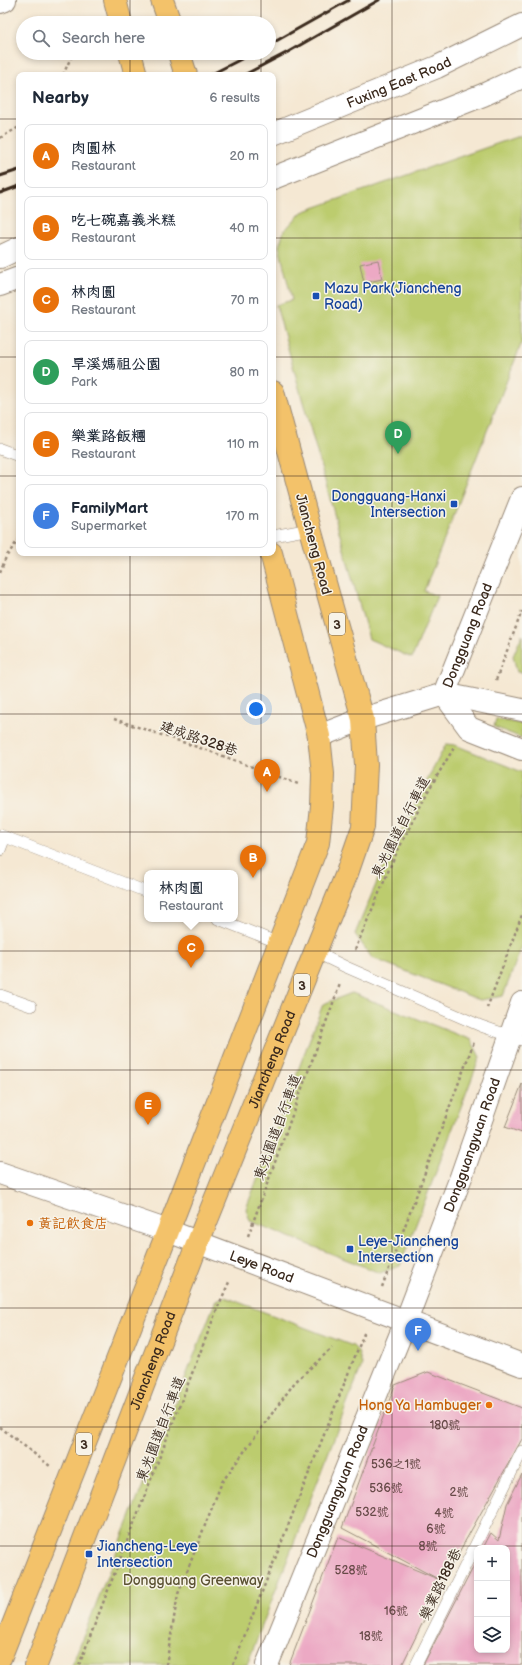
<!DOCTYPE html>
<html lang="en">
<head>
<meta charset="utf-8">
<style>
  body { margin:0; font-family:"Balsamiq Sans","LXGW WenKai TC",sans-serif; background:#f6f6f7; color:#1f2937 }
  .controls { position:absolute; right:12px; bottom:12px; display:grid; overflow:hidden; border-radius:8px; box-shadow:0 2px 6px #0003 }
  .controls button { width:36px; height:36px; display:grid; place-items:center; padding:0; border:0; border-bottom:1px solid #e0e1e3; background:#fff; color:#1f2937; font:20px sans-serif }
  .you { position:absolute; left:256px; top:709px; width:14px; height:14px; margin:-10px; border:3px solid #fff; border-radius:50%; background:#1a73e8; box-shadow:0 0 0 6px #1a73e833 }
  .badge { display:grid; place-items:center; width:26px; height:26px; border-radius:50%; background:#db2777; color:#fff; font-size:13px; font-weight:700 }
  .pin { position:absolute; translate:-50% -33px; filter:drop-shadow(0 1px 2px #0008) }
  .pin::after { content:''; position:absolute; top:21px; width:14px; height:12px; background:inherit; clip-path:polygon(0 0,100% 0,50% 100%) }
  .popup { position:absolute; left:144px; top:870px; width:94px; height:52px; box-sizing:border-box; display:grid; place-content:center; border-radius:8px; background:#fff; filter:drop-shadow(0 1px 3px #0005); font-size:13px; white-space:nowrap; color:#747a83 }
  .popup b { font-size:15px; color:#1f2937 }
  .popup::after { content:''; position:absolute; left:50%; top:100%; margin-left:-8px; border:8px solid transparent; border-top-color:#fff }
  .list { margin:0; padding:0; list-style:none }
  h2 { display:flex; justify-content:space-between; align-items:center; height:52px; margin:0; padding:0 16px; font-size:17px }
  h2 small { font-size:13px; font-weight:400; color:#747a83 }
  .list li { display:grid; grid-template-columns:26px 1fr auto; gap:12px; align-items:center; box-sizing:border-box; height:64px; margin:0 8px 8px; padding:0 8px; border:1px solid #e0e1e3; border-radius:8px }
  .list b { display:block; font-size:15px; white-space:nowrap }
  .list p { margin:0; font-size:13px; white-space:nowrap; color:#747a83 }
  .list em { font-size:13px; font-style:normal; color:#747a83 }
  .icon { flex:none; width:22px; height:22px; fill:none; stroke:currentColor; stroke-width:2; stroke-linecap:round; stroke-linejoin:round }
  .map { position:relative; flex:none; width:522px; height:1665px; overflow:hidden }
  .search { position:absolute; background:#fff; box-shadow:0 2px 6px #0003; left:16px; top:16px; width:260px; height:44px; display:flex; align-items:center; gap:10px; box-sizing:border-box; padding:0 14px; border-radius:22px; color:#747a83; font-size:15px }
  .panel { position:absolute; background:#fff; box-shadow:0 2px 6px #0003; left:16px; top:72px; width:260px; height:484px; border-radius:8px }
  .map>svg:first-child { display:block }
</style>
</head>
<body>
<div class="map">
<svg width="522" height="1665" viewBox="0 0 522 1665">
  <rect width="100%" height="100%" fill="#f7f3e8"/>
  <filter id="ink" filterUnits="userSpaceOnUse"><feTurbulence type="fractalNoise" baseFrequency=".025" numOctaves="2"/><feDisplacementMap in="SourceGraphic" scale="8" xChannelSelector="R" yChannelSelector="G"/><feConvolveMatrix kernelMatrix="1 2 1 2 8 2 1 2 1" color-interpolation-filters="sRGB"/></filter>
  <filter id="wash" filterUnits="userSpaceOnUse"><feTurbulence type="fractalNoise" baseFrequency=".012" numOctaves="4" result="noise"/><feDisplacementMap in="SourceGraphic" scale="16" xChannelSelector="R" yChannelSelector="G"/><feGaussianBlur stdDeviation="0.9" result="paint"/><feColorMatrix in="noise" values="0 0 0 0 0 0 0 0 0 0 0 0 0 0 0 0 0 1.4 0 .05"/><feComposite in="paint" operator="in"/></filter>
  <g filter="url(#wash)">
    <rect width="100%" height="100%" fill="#f5e8d3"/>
    <g fill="#bccc6e" stroke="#7c7b46">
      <path d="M522 135V342L424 591 437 596 412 658 369 639 276 305 292 300 279 246 284 231 302 212Z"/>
      <path d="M522 635V673L517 672 513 656Z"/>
      <path d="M496 719 522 724V738L494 727Z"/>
      <path d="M446 744 455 745 522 772V946L503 996 480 1000 372 958 355 934 388 856Z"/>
      <path d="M352 993 471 1040 480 1057 400 1266 380 1273 250 1221 246 1209 323 1004Z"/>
      <path d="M225 1297 353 1346 358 1351 362 1365 247 1665H72L216 1300Z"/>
    </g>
    <g id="blocks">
      <g fill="#eca9c4">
        <path d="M378 260 382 279 364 283 360 264Z"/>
        <path d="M522 1084V1133L505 1127Z"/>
        <path d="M428 1372 522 1408V1439L443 1581 402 1665H289L338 1537 440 1580 342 1528 395 1385Z"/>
        <path d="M522 1474V1665H423L477 1560V1650H507V1548H483L491 1533 499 1540 507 1504Z"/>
      </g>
    </g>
  </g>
  <g filter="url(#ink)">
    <use href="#blocks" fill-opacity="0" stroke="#988978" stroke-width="1"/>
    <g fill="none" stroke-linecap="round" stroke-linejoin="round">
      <g stroke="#988978" stroke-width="12">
        <g id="service">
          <path d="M0 449 19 456"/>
          <path d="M273 536 310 529"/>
          <path d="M0 835 147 892"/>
          <path d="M0 850 5 837"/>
          <path d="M218 919 279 943"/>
          <path d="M315 952 346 967 481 1026 522 1040"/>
          <path d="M0 995 31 1006"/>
          <path d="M416 1665 522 1451"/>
        </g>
      </g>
      <g stroke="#988978" stroke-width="24">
        <g id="minor">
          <path d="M444 694 469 728 522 749"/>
          <path d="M444 694 522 710"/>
          <path id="s1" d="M319 736 363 719 444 694 522 498"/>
          <path id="s2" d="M0 1173 168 1231 522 1365"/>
          <path id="s3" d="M267 1665 406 1321 461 1177 522 1003"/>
        </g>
      </g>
      <g stroke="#988978" stroke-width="24">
        <g id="tertiary">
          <path d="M0 2 5 0"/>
          <path id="s4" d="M273 134 437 67 522 25"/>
          <path d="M273 178 483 95 522 77"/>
          <path d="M0 257 19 248"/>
          <path d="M0 285 19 278"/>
        </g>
      </g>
      <g stroke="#988978" stroke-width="24">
        <g id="primary">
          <path d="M115 0 121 23"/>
          <path d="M162 0 170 23"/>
          <path d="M130 53 136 75"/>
          <path d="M179 53 186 75"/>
          <path d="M0 1658 168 1231 318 843 322 806 323 774 319 736 271 553"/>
          <path id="s5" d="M36 1665 198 1242 347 873 363 827 366 765 363 719 310 529 273 392"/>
        </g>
      </g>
      <g stroke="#988978" stroke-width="2.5" stroke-dasharray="3 3" stroke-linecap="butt">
        <path d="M63 75 73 53"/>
        <path d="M0 138 19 127"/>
        <path d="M0 572 6 557 19 539"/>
        <path d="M496 680 522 611"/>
        <path d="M114 719 212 752 298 784"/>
        <path d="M355 950 393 860 428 791 455 746"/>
        <path d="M487 1008 522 915"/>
        <path d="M248 1236 340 984"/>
        <path d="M382 1287 474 1042"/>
        <path d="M0 1427 50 1466"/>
        <path d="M79 1665 217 1309 230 1280"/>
        <path d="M166 1665 178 1594 222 1482 295 1382 332 1348"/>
        <path d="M233 1665 365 1331"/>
      </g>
      <use href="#service" stroke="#fff" stroke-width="11"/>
      <use href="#minor" stroke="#fff" stroke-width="22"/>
      <use href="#tertiary" stroke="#fff" stroke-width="22"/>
      <use href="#primary" stroke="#f3c26a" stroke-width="22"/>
      <g stroke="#3b2a1e" stroke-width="3">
        <path d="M269 45 349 0"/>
        <path d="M210 75 253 53"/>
        <path d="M244 75 288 52 379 0"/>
        <path d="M0 176 19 170"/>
        <path d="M0 193 19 186"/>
      </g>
    </g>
  </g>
  <path fill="none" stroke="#3b2a1e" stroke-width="1" stroke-opacity="0.55" d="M130 0V23M261 0V23M392 0V1665M130 53V75M261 53V75M0 119H19M273 119H522M0 238H19M273 238H522M0 357H19M273 357H522M0 476H19M273 476H522M130 553V1665M261 553V1665M0 595H522M0 714H522M0 832H522M0 951H522M0 1070H522M0 1189H522M0 1308H522M0 1427H522M0 1546H522"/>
  <g fill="#1a4fb4" stroke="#f7f3e8" stroke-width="1.5">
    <rect x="312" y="292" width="8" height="8" rx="2"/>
    <rect x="450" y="500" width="8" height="8" rx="2"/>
    <rect x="346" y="1245" width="8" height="8" rx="2"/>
    <rect x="85" y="1550" width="8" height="8" rx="2"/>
  </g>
  <g fill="#e8710a" stroke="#f7f3e8" stroke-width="1.5">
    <circle cx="30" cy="1223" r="4"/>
    <circle cx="489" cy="1405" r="4"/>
  </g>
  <g text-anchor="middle" stroke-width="3" stroke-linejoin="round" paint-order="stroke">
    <g font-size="12" fill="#674a48">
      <text x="445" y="1429">180號</text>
      <text x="396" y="1468">536之1號</text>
      <text x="386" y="1492">536號</text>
      <text x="459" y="1496">2號</text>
      <text x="372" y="1516">532號</text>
      <text x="444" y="1517">4號</text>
      <text x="436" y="1533">6號</text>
      <text x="428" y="1550">8號</text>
      <text x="351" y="1574">528號</text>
      <text x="396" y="1615">16號</text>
      <text x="371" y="1640">18號</text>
    </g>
    <g fill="#f7f3e8" stroke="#73665b" stroke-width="1">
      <rect x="329" y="613" width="16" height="22" rx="3"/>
      <rect x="294" y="974" width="16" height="22" rx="3"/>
      <rect x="76" y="1433" width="16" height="22" rx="3"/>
    </g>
    <g font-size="13" font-weight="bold" fill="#3b2a1e">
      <text x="337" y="629">3</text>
      <text x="302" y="990">3</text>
      <text x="84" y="1449">3</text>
    </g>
    <g font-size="14" fill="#3b2a1e" stroke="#f7f3e8">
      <text dy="5" stroke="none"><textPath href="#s4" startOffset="136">Fuxing East Road</textPath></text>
      <text transform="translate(314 544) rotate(75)" y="5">Jiancheng Road</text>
      <text dy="5" stroke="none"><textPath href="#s1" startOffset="195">Dongguang Road</textPath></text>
      <text transform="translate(199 738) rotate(19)" y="5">建成路328巷</text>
      <text transform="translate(400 827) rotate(-63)" y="5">東光園道自行車道</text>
      <text dy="5" stroke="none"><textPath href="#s5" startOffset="650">Jiancheng Road</textPath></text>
      <text transform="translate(277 1127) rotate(-70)" y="5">東光園道自行車道</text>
      <text dy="5" stroke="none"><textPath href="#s3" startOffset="559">Dongguangyuan Road</textPath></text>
      <text dy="5" stroke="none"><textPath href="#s2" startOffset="278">Leye Road</textPath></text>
      <text dy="5" stroke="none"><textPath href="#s5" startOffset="326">Jiancheng Road</textPath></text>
      <text transform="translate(160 1429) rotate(-69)" y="5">東光園道自行車道</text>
      <text dy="5" stroke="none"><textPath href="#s3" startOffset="187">Dongguangyuan Road</textPath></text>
      <text transform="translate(440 1584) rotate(-64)" y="5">樂業路188巷</text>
    </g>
    <g font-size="14" fill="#164399" stroke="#f7f3e8" text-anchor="start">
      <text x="324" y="293">Mazu Park(Jiancheng<tspan x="324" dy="16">Road)</tspan></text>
      <text x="446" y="501" text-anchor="end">Dongguang-Hanxi<tspan x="446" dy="16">Intersection</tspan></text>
      <text x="358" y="1246">Leye-Jiancheng<tspan x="358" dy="16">Intersection</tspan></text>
      <text x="97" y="1551">Jiancheng-Leye<tspan x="97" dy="16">Intersection</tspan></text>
    </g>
    <g font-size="14" fill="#c56008" stroke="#f7f3e8" text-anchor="start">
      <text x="38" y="1228">黃記飲食店</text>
      <text x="481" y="1410" text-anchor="end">Hong Ya Hambuger</text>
    </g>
    <g font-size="14" fill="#5b5232" stroke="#f7f3e8">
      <text x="193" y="1585">Dongguang Greenway</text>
    </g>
  </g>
</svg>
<div class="controls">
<button>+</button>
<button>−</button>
<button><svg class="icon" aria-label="layers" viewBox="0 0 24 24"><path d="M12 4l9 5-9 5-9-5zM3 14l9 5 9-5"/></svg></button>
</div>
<div class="you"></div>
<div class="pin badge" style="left:267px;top:792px;background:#e8710a">A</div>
<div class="pin badge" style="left:253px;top:878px;background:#e8710a">B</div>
<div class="pin badge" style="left:191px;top:968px;background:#e8710a">C</div>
<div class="popup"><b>林肉圓</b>Restaurant</div>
<div class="pin badge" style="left:398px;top:454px;background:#2e9e5b">D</div>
<div class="pin badge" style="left:148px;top:1125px;background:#e8710a">E</div>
<div class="pin badge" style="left:418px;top:1351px;background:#3f7fe0">F</div>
<div class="search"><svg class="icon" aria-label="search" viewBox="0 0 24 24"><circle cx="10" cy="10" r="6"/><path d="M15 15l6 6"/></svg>Search here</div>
<section class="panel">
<h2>Nearby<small>6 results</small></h2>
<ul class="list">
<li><span class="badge" style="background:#e8710a">A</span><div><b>肉圓林</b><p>Restaurant</p></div><em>20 m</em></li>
<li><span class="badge" style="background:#e8710a">B</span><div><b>吃七碗嘉義米糕</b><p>Restaurant</p></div><em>40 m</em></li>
<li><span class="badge" style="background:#e8710a">C</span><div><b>林肉圓</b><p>Restaurant</p></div><em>70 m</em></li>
<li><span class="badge" style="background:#2e9e5b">D</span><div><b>旱溪媽祖公園</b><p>Park</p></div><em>80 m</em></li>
<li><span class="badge" style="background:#e8710a">E</span><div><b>樂業路飯糰</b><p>Restaurant</p></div><em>110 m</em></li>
<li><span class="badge" style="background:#3f7fe0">F</span><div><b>FamilyMart</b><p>Supermarket</p></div><em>170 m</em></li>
</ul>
</section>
</div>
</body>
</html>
